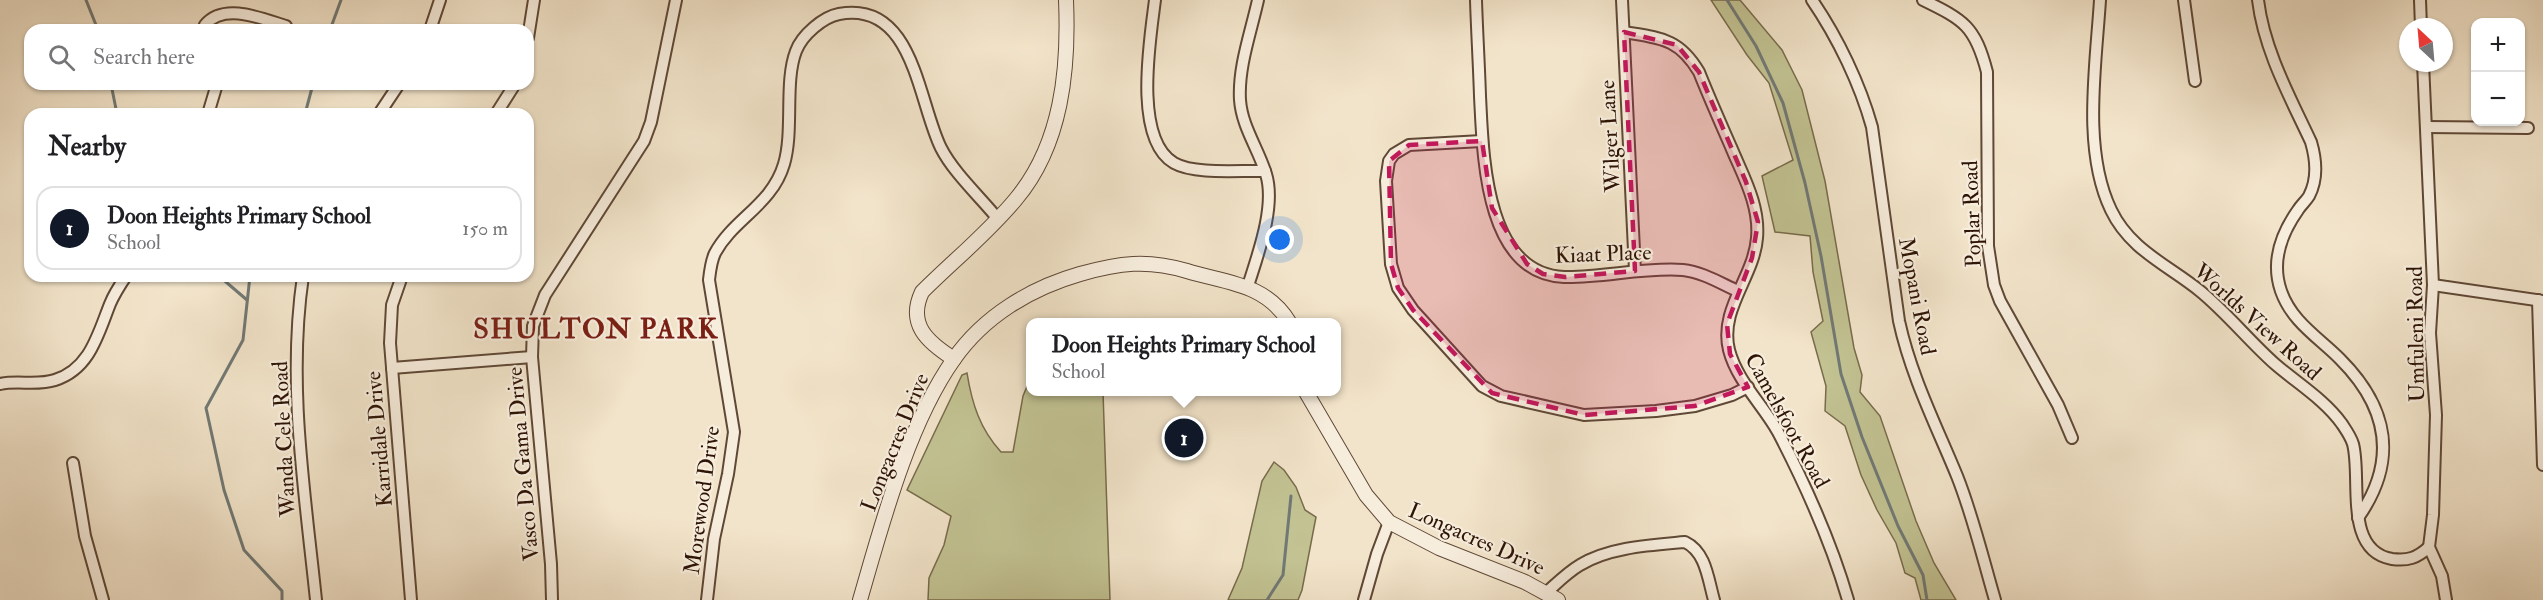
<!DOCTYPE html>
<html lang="en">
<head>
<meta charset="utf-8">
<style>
  body { margin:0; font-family:"IM FELL Double Pica",serif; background:#f2f2f2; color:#202124 }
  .controls { position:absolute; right:18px; top:18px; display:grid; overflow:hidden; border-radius:12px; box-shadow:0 2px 4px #0004 }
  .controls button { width:54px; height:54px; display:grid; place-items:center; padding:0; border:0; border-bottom:2px solid #e0e0e0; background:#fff; color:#202124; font:30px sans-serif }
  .compass { position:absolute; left:2399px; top:18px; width:54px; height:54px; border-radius:50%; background:#fff; box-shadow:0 2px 4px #0004; rotate:334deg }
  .you { position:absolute; left:1280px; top:240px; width:21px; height:21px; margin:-15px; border:4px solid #fff; border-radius:50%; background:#1a73e8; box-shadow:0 0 0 9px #1a73e833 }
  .badge { display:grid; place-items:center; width:39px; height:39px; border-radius:50%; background:#111827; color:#fff; font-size:20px; font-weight:700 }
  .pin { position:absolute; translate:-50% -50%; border:3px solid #fff; box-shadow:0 2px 6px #0006 }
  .popup { position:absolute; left:1026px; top:318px; width:315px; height:78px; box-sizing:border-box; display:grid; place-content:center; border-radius:12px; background:#fff; filter:drop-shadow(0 2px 4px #0005); font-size:20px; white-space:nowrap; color:#757577 }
  .popup b { font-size:22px; color:#202124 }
  .popup::after { content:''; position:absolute; left:50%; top:100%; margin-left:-12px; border:12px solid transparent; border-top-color:#fff }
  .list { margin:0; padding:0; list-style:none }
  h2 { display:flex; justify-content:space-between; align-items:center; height:78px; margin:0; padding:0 24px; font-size:26px }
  h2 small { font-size:20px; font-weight:400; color:#757577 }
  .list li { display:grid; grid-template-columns:39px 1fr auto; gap:18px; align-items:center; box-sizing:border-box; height:84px; margin:0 12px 12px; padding:0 12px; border:2px solid #e0e0e0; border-radius:18px }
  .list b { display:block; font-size:22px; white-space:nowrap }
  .list p { margin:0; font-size:20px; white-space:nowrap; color:#757577 }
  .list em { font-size:20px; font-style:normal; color:#757577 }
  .icon { flex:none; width:33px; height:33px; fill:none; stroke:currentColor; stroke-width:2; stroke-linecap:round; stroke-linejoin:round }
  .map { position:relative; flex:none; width:2543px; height:600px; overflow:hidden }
  .search { position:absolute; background:#fff; box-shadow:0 2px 4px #0004; left:24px; top:24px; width:510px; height:66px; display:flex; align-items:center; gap:15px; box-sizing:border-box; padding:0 21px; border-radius:18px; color:#757577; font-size:22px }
  .panel { position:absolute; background:#fff; box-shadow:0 2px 4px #0004; left:24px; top:108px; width:510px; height:174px; border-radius:18px }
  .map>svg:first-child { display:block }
</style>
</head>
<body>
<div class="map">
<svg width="2543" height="600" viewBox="0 0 2543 600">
  <rect width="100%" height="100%" fill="#f2e4ca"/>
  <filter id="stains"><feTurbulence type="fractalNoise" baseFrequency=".00333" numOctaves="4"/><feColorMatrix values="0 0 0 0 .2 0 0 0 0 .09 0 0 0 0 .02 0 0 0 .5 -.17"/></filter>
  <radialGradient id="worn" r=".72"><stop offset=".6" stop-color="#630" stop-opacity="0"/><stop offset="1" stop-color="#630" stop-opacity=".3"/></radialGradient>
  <g fill="#c2c292" stroke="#786b4c" stroke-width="1.5">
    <path d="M1711 0H1740L1782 50 1802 90 1825 181 1854 348 1862 375 1860 392 1880 416 1916 521 1934 563 1956 600H1921L1915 578 1905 573 1896 543 1877 510 1861 475 1845 426 1825 411 1826 386 1811 332 1823 321 1813 272 1810 236 1775 232 1762 176 1793 160 1769 83 1747 55Z"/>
    <path d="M967 373C972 404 980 429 1001 452H1013L1023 396 1031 377V392H1103L1110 600H928L929 578 944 545 951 516 907 490 962 375Z"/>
    <path d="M1274 462 1284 470 1296 487 1305 510 1316 517 1302 590 1298 600H1228L1242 568 1262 481Z"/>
  </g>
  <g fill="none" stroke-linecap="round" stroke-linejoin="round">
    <g stroke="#717975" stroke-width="3">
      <path d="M86 0 98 30"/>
      <path d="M1727 0 1756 46 1783 103 1805 183 1821 256 1841 374 1862 437 1898 526 1923 575 1927 600"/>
      <path d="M330 30 341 0"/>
      <path d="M111 84 117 114"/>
      <path d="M305 114 313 84"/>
      <path d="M219 276 247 300"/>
      <path d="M250 276 243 340 206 408 224 490 244 550 282 591V600"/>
      <path d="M1267 600 1283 575 1291 496"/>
    </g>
    <g stroke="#5f4836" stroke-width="14">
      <g id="minor">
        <path d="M1155 0C1150 40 1133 139 1174 163 1195 175 1241 170 1265 171"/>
        <path d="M1476 0C1477 32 1479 64 1480 96 1483 153 1484 274 1564 277 1603 278 1643 267 1683 270 1702 272 1720 283 1738 291"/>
        <path d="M1622 0 1635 271"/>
        <path d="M1812 0C1838 38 1860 84 1872 127L1899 321C1911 376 1936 425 1957 476 1973 516 1983 559 1995 600"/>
        <path d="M1923 0C1964 20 1975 26 1987 72L1988 246 1994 285 2000 301 2058 405 2072 438"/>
        <path d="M2100 0C2096 65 2082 150 2111 210 2130 250 2168 265 2200 291 2227 313 2249 341 2275 364 2297 383 2325 400 2342 424 2346 430 2351 437 2353 444 2362 477 2343 551 2392 559 2408 561 2417 558 2429 547"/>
        <path d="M2184 0 2195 81"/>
        <path d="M2258 0C2264 50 2290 97 2311 142 2316 159 2318 179 2309 196 2306 201 2301 205 2298 210 2281 234 2271 262 2281 291 2292 322 2318 337 2340 359 2389 408 2398 461 2358 518"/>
        <path d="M2420 0 2421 27"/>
        <path d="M207 30 205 25C224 2 263 19 286 26"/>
        <path d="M430 30 440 0"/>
        <path d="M1624 32C1660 38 1679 38 1699 72 1709 97 1720 122 1731 147 1743 176 1760 205 1757 238 1754 277 1719 309 1729 350 1737 381 1763 405 1778 432 1806 486 1831 541 1848 600"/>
        <path d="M528 38 534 0"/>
        <path d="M2423 63 2433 285 2430 333 2436 415 2433 515 2429 547 2442 576 2446 600"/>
        <path d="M208 114 217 84"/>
        <path d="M379 114 399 84"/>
        <path d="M496 114 515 84"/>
        <path d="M2427 127 2528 128"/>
        <path d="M1482 141 1409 145 1394 154 1389 161 1386 181 1391 264 1398 288 1413 310 1482 386 1501 396 1584 415 1656 411 1695 406 1732 395 1748 387"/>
        <path d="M303 276C287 384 305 493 316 600"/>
        <path d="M402 276 392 305 390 343 411 600"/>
        <path d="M2433 285 2543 301"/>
        <path d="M1248 286C1258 254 1276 206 1266 174 1258 148 1242 127 1240 100 1238 67 1251 32 1258 0"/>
        <path d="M2538 300 2543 465"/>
        <path d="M392 368 532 357"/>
        <path d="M0 384C18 380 37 386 55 380 90 369 98 334 110 304 114 294 120 285 126 276"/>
        <path d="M73 463 85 536 103 600"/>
        <path d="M1547 592C1557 583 1568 572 1580 565 1609 547 1652 545 1685 542 1706 552 1708 579 1714 600"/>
        <path d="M552 600 551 564 532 357 533 326 545 295 644 141 651 122 676 0"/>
        <path d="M707 600 714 539 728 474 734 432 709 280C710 271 711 261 715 253 733 219 772 205 784 164 794 130 784 82 796 51 802 35 823 17 839 14 914 0 918 102 941 148 953 172 981 198 998 219"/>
        <path d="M1364 600 1377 554 1389 522"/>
      </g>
    </g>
    <g stroke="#5f4836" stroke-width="16">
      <g id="tertiary">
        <path d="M954 359C927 342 907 324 922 292 953 261 988 233 1016 199 1062 144 1069 69 1066 0"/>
        <path d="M1306 392 1366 495 1389 522 1439 548 1525 582 1558 600"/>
        <path d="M860 600C882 524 908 424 954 359 984 316 1031 288 1080 274 1119 263 1147 259 1187 271 1226 283 1265 283 1289 322"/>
      </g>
    </g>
    <use href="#minor" stroke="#f7eddd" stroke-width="10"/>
    <use href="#tertiary" stroke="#f7eddd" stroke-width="14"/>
  </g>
  <path fill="#c2185b" fill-opacity="0.2" stroke="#c2185b" stroke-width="4.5" stroke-dasharray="12 8" stroke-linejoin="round" d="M1624 32 1677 45 1699 72 1746 182 1758 222 1752 258 1727 324 1730 354 1748 387 1695 406 1584 415 1492 393 1413 310 1398 288 1391 264 1389 161 1409 145 1482 141 1492 208 1527 264 1543 274 1565 277 1635 271Z"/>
  <g text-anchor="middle" stroke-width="4.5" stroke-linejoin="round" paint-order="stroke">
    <g font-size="22" fill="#2e1405" stroke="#f7eddd">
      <text transform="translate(1609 136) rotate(-93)" y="8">Wilger Lane</text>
      <text transform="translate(1971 214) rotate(-92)" y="8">Poplar Road</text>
      <text transform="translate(1603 253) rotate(-2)" y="8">Kiaat Place</text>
      <text transform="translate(1918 296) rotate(79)" y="8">Mopani Road</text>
      <text transform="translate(2258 321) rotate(42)" y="8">Worlds View Road</text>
      <text transform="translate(2415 334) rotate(-91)" y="8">Umfuleni Road</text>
      <text transform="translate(1788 420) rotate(61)" y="8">Camelsfoot Road</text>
      <text transform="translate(283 439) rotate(-93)" y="8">Wanda Cele Road</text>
      <text transform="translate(378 439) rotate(-95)" y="8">Karridale Drive</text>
      <text transform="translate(894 442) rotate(-68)" y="8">Longacres Drive</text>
      <text transform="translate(522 464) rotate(-95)" y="8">Vasco Da Gama Drive</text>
      <text transform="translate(701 500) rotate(-82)" y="8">Morewood Drive</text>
      <text transform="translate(1477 538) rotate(24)" y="8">Longacres Drive</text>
    </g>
    <g font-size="28" font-weight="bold" letter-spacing="1.5" fill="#7a1f14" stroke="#f7eddd">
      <text x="596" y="338">SHULTON PARK</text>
    </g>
  </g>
  <rect width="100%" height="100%" filter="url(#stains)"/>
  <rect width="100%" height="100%" fill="url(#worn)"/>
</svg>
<div class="controls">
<button>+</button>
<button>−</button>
</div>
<svg class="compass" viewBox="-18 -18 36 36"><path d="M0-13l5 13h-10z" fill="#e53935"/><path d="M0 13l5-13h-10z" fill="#757577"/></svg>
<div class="you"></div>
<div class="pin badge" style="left:1184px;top:438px">1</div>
<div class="popup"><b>Doon Heights Primary School</b>School</div>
<div class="search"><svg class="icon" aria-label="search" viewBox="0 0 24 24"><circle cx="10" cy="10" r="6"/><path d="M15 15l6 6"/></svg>Search here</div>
<section class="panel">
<h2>Nearby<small></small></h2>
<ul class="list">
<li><span class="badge">1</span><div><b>Doon Heights Primary School</b><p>School</p></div><em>150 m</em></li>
</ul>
</section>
</div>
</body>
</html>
